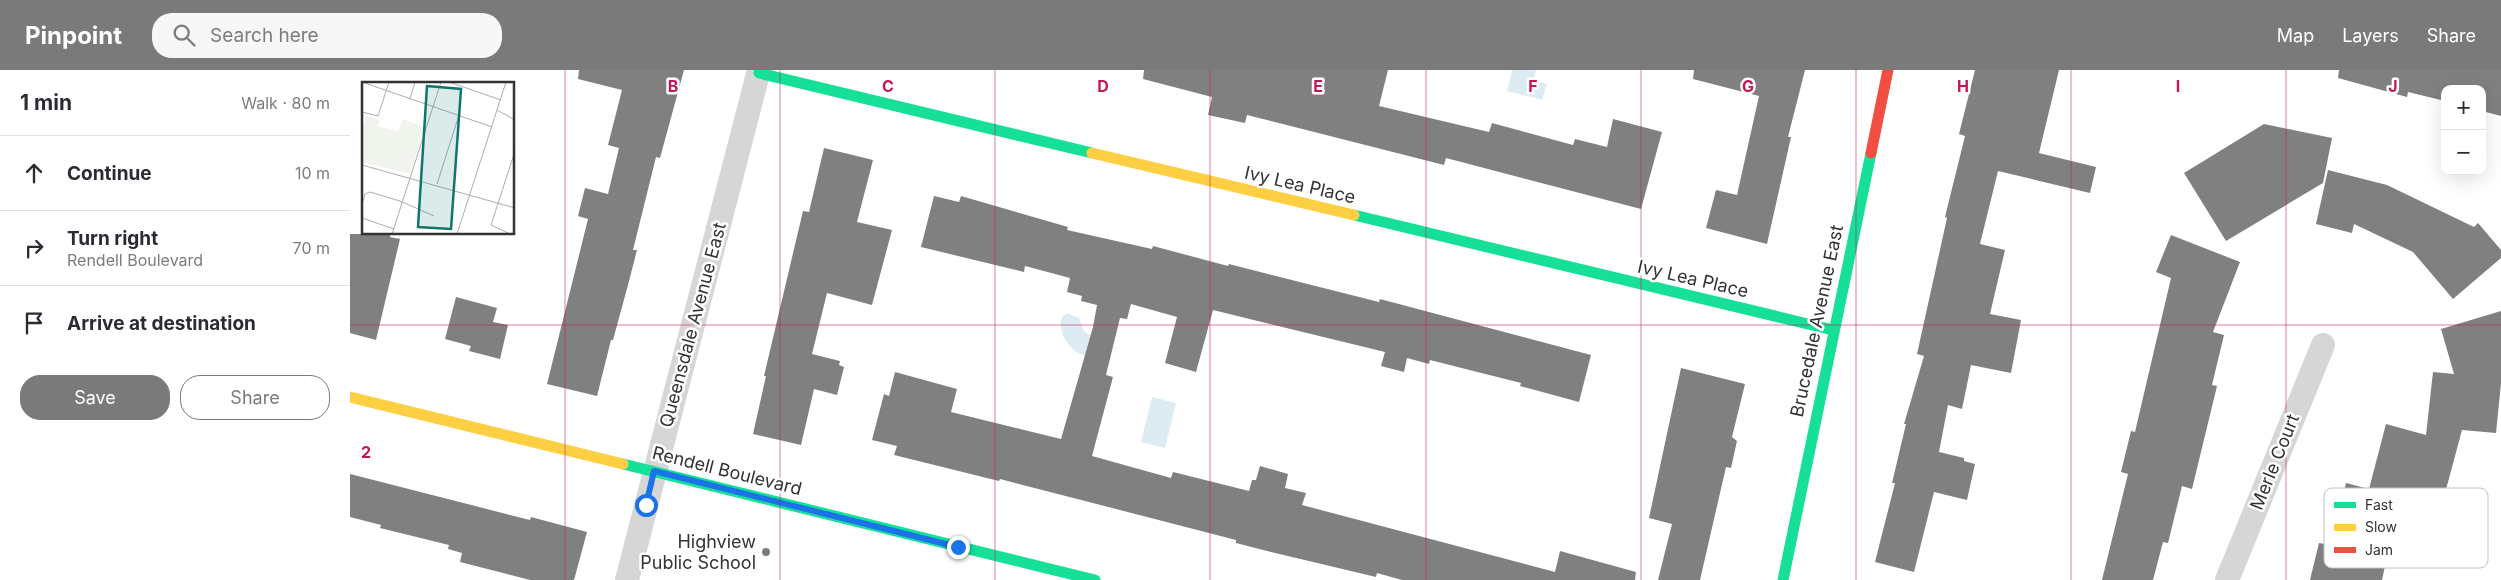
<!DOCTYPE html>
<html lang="en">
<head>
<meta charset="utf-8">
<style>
  body { margin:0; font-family:Inter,sans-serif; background:#f7f7f7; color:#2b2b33 }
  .controls { position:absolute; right:15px; top:15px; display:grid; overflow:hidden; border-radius:10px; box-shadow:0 5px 20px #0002 }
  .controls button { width:45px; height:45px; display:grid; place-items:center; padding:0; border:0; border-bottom:1px solid #e1e1e2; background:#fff; color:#2b2b33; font:25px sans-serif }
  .stop { position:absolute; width:15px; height:15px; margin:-11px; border:4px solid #1a73e8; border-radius:50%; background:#fff }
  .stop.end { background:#1a73e8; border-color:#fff; box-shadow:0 1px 5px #0008 }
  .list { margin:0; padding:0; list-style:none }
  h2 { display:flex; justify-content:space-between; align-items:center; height:65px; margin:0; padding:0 20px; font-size:21px }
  h2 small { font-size:16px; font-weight:400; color:#7c7c81 }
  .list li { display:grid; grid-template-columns:32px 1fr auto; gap:15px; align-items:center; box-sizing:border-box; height:75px; padding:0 20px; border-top:1px solid #e1e1e2 }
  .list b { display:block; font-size:19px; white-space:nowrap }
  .list p { margin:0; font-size:16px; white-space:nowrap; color:#7c7c81 }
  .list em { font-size:16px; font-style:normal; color:#7c7c81 }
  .actions { display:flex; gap:10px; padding:15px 20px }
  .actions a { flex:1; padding:11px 0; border:1px solid #7a7a7a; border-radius:20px; text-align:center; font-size:18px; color:#7a7a7a }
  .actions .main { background:#7a7a7a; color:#fff }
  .icon { flex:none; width:28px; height:28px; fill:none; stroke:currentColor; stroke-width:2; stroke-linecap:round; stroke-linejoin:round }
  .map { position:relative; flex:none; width:2151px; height:510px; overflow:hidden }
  header { display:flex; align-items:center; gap:30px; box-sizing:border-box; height:70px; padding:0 25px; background:#7a7a7a; color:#fff }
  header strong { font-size:24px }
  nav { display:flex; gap:28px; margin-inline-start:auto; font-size:18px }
  .search { width:350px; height:45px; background:#f7f7f7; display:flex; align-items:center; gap:12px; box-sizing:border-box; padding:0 18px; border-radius:20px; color:#7c7c81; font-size:19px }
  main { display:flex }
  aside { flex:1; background:#fff }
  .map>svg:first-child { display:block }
</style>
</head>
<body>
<header>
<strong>Pinpoint</strong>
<div class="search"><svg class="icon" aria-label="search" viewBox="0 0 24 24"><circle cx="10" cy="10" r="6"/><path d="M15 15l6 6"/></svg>Search here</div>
<nav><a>Map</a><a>Layers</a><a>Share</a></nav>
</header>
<main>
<aside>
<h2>1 min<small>Walk · 80 m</small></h2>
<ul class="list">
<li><svg class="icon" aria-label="ahead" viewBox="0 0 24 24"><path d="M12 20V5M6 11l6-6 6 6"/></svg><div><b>Continue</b></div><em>10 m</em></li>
<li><svg class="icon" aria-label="right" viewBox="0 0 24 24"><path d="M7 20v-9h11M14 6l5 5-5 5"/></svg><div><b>Turn right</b><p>Rendell Boulevard</p></div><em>70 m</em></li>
<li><svg class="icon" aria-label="arrive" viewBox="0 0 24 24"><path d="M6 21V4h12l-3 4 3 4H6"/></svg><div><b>Arrive at destination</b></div></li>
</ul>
<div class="actions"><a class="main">Save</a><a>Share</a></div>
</aside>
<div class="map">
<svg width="2151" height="510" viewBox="0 0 2151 510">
  <rect width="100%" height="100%" fill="#fff"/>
  <g fill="#ddecf3">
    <path d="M1162 0H1186L1184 10 1197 14 1192 30 1157 21Z"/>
    <path d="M717 243 729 248 734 261 745 268 736 285C720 285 700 252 717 243Z"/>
    <path d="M802 327 826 333 815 378 791 372Z"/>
  </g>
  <g fill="#808080">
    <path d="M229 0H334L310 88 306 87 283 180H287L278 215 263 270H261L247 326 197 314 238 149 228 146 235 118 258 124 269 78 258 75 272 20 228 9Z"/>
    <path d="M794 0H1038L1029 36 1139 62 1142 53 1223 75 1225 69 1257 77 1263 49 1312 62 1291 139 1096 88 1094 95 897 45 895 53 858 45 862 27 793 9Z"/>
    <path d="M1344 0H1455L1438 67H1441L1417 174 1356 158 1366 120 1387 125 1409 26 1343 9Z"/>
    <path d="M1625 0H1709L1689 83 1746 97 1740 123 1648 101 1630 174 1655 180 1640 244 1671 250 1661 303 1621 295 1612 339 1598 335 1589 382 1614 388V391L1625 394 1617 430 1584 422 1564 502 1525 492 1545 413H1542L1556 354H1554L1574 286 1567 284 1597 148 1595 147 1615 66 1609 64Z"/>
    <path d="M1989 0H2151V46L2132 41V19H2095V31L2058 22 2057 27 1988 8Z"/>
    <path d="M1914 54 1982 68 1973 113 1876 171 1834 103Z"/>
    <path d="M474 78 523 90 507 152 542 160 522 235 477 223 462 284 490 291 489 295 494 297 487 325 464 319 451 375 403 364 416 306H414L453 141 459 142Z"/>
    <path d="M1978 100 2037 115 2124 157 2128 153 2151 180V188L2103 229 2063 182 2004 154 2002 163 1966 154Z"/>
    <path d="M584 126 609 132 611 126 718 157 717 160 802 179 803 176 878 196 879 194 1029 232 1030 229 1241 285 1229 332 1170 316 1171 313 1080 290 1079 294 1057 288 1054 302 1031 296 1035 282 863 240 846 302 815 293 827 247 781 234 777 249 770 248 756 305 763 307 742 386 821 408 823 402 899 421 902 410H906L910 396 938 404 935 418 956 423 952 435 1205 502 1210 481 1286 502 1285 510H1052L1027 503 1026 507 921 482 886 473V470L650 409 649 411 544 385 547 376 522 370 534 324 539 326 545 302 607 319 601 342 711 369 743 257 747 235 731 231 732 226 717 222 720 208 675 196 674 202 571 177Z"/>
    <path d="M0 164H40V167L50 169 26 270 0 263Z"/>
    <path d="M1821 165 1890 192 1863 262 1874 265 1862 315 1867 316 1842 419 1832 416 1818 473 1813 472 1803 510H1752L1778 404 1771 402 1781 361 1785 362 1821 208 1806 202Z"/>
    <path d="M106 227 147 238 143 252 158 255 150 289 119 281 121 276 95 269Z"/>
    <path d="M2151 241V313L2146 363 2112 360 2094 427 2061 419 2049 471 2041 469 2032 510H1960L1969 473 1981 475 1996 413 2019 419 2036 354 2076 365 2083 302 2104 304 2091 259Z"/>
    <path d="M1331 298 1395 314 1382 367 1387 371 1381 398 1376 397 1350 510H1308L1322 454 1299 448Z"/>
    <path d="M0 404 180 450 181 447 237 462 224 510H180L110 492 112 483 98 479 99 475 30 458 31 455 0 447Z"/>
  </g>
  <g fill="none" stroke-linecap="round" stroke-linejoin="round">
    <g stroke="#d6d6d6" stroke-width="24">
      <path d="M277 510 409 0"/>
      <path d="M1877 510 1973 275"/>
    </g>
    <g stroke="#16e098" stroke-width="11">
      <path d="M409 3 742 83"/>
      <path d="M1004 145 1483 260"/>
      <path d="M273 394 745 510"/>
      <path d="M1433 510 1521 83"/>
    </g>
    <g stroke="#ffcf43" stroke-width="11">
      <path d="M742 83 1004 145"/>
      <path d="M0 327 273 394"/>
    </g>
    <path stroke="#f24e42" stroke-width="11" d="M1521 83 1538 0"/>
  </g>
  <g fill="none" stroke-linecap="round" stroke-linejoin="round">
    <path stroke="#1a73e8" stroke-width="6" d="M296 435 304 401 608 477"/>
  </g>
  <path fill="none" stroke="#c2185b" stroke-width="1" stroke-opacity="0.55" d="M215 0V510M430 0V510M645 0V510M860 0V510M1076 0V510M1291 0V510M1506 0V510M1721 0V510M1936 0V510M0 255H2151"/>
  <circle fill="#7a7a7a" stroke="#fff" stroke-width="2" cx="416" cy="482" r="5"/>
  <g text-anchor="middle" stroke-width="5" stroke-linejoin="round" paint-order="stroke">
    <g font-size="18" fill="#323232" stroke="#fff">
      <text transform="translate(950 115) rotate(13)" y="6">Ivy Lea Place</text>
      <text transform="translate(1343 209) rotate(13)" y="6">Ivy Lea Place</text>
      <text transform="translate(1467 251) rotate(-78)" y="6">Brucedale Avenue East</text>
      <text transform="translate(343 255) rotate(-75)" y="6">Queensdale Avenue East</text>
      <text transform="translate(1925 392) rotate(-68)" y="6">Merle Court</text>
      <text transform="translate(377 401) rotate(14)" y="6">Rendell Boulevard</text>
    </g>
    <g font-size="18" fill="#323232" stroke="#fff" text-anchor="end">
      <text x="406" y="478">Highview<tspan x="406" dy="21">Public School</tspan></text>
    </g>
  </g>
  <g transform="translate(12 12)">
    <rect width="152" height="152" fill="#fff"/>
    <path d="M4 34 18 38 16 44 36 50 41 37 63 45 48 92 0 80V47Z" fill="#f1f4ed"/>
    <path fill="none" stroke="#adadad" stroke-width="1" d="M0 0 130 45M87 0 139 18M48 17 53 0M135 28 153 38M0 30 16 34 27 0M0 83 153 126M75 102 97 33M0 123 3 112 8 110 38 119 72 134M0 136 32 147M30 152 79 0M95 152 144 0M148 152 129 143 153 69"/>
    <path fill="#0f766e" fill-opacity="0.15" stroke="#0f766e" stroke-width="2.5" d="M65 4 99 7 89 147 56 145Z"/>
    <rect width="152" height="152" fill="none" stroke="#323232" stroke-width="2.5"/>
  </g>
  <rect x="1974" y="418" width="164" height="80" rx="8" fill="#fff" stroke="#c2c2c2" stroke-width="1"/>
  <rect x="1984" y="432" width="22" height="6" fill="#16e098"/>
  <rect x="1984" y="454" width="22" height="7" fill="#ffcf43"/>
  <rect x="1984" y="477" width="22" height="6" fill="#f24e42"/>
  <g font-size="14" fill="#323232">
    <text x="2015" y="440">Fast</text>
    <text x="2015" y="462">Slow</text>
    <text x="2015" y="485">Jam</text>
  </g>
  <g font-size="16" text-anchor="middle" font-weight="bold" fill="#c2185b" stroke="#fff" stroke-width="5" stroke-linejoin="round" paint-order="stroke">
    <text x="323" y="22">B</text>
    <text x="538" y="22">C</text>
    <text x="753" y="22">D</text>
    <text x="968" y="22">E</text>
    <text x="1183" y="22">F</text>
    <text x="1398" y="22">G</text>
    <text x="1613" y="22">H</text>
    <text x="1828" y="22">I</text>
    <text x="2043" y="22">J</text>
    <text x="16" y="388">2</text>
  </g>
</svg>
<div class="controls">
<button>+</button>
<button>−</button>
</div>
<div class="stop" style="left:296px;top:435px"></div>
<div class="stop end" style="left:608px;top:477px"></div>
</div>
</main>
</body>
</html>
